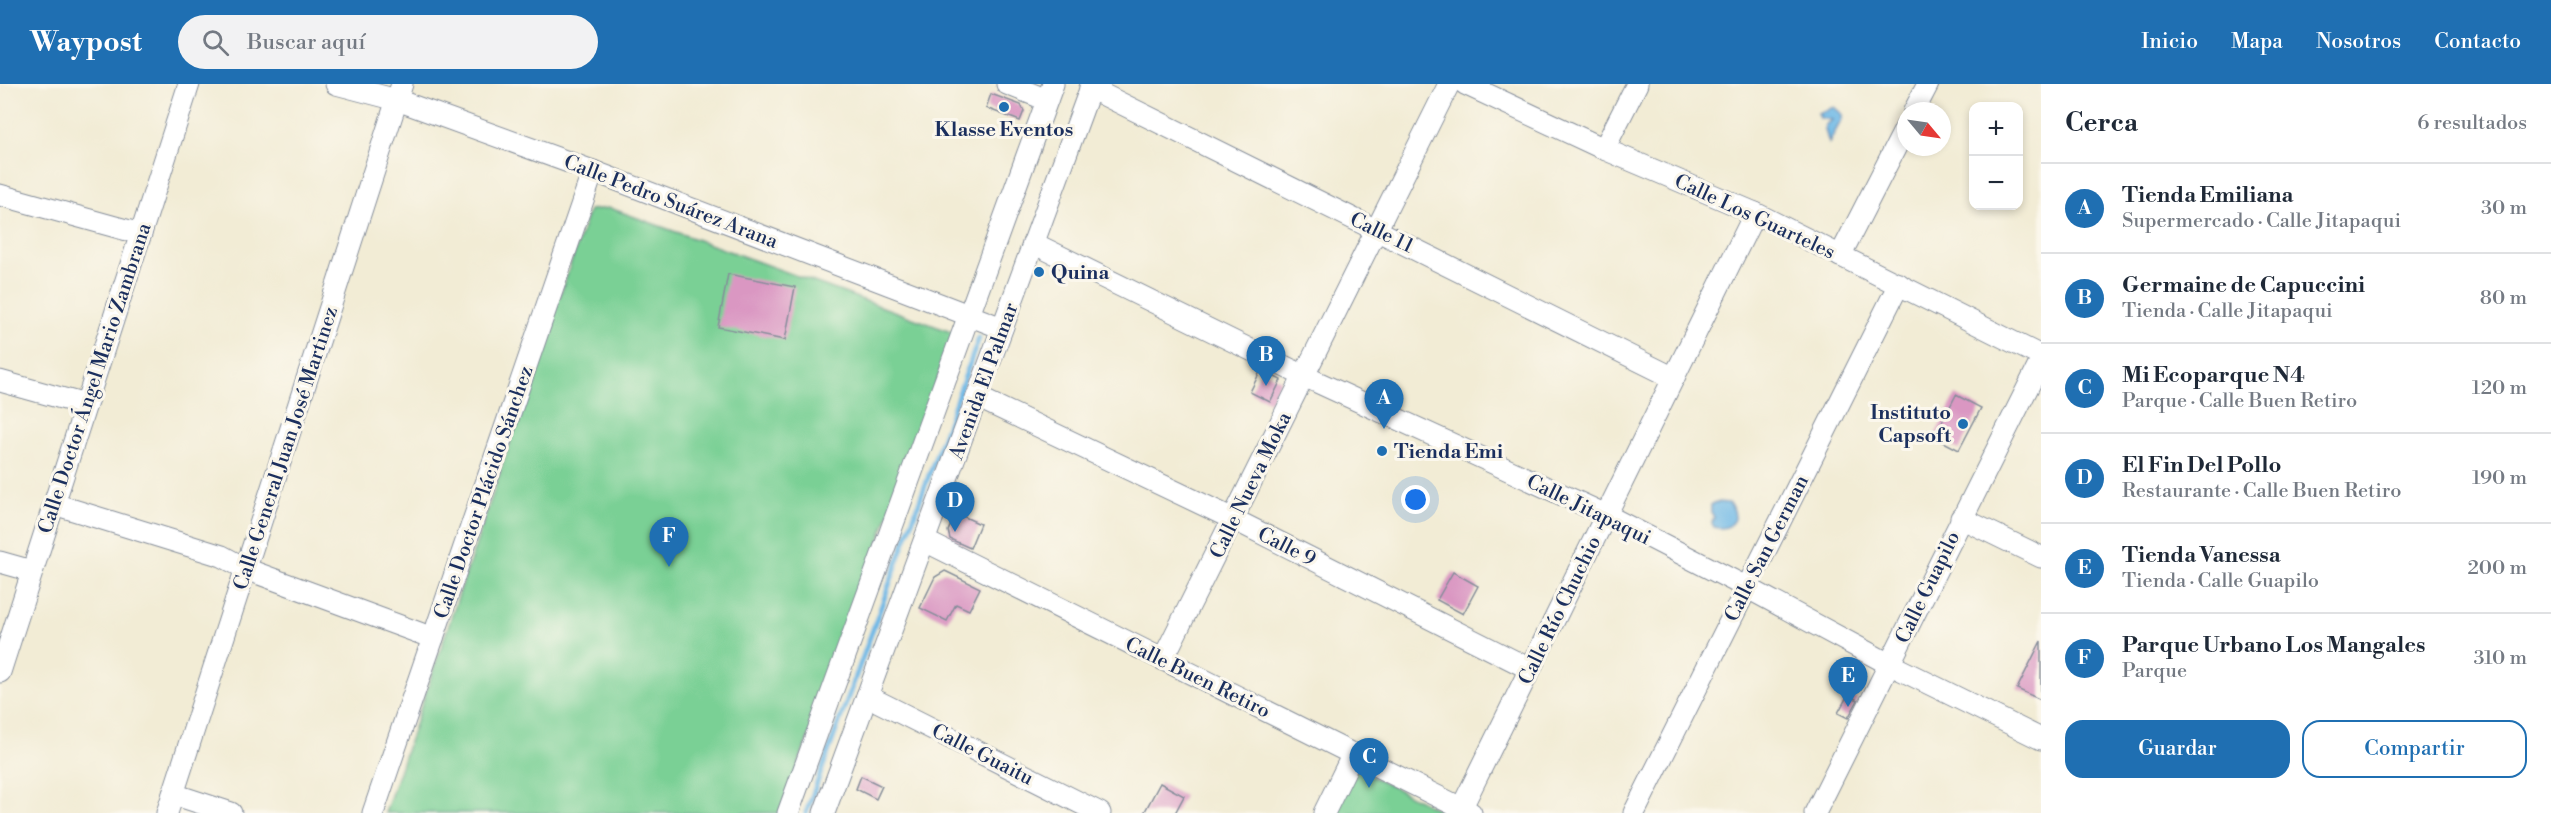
<!DOCTYPE html>
<html lang="es">
<head>
<meta charset="utf-8">
<style>
  body { margin:0; font-family:"Libre Bodoni",serif; background:#f2f2f3; color:#1f2937 }
  .controls { position:absolute; right:18px; top:18px; display:grid; overflow:hidden; border-radius:12px; box-shadow:0 3px 9px #0003 }
  .controls button { width:54px; height:54px; display:grid; place-items:center; padding:0; border:0; border-bottom:2px solid #e0e1e3; background:#fff; color:#1f2937; font:30px sans-serif }
  .compass { position:absolute; left:1897px; top:18px; width:54px; height:54px; border-radius:50%; background:#fff; box-shadow:0 3px 9px #0003; rotate:119deg }
  .you { position:absolute; left:1416px; top:416px; width:21px; height:21px; margin:-15px; border:4px solid #fff; border-radius:50%; background:#1a73e8; box-shadow:0 0 0 9px #1a73e833 }
  .badge { display:grid; place-items:center; width:39px; height:39px; border-radius:50%; background:#1f6fb2; color:#fff; font-size:20px; font-weight:700 }
  .pin { position:absolute; translate:-50% -50px; filter:drop-shadow(0 2px 3px #0008) }
  .pin::after { content:''; position:absolute; top:32px; width:21px; height:18px; background:inherit; clip-path:polygon(0 0,100% 0,50% 100%) }
  .list { margin:0; padding:0; list-style:none }
  h2 { display:flex; justify-content:space-between; align-items:center; height:78px; margin:0; padding:0 24px; font-size:26px }
  h2 small { font-size:20px; font-weight:400; color:#747a83 }
  .list li { display:grid; grid-template-columns:39px 1fr auto; gap:18px; align-items:center; box-sizing:border-box; height:90px; padding:0 24px; border-top:2px solid #e0e1e3 }
  .list b { display:block; font-size:22px; white-space:nowrap }
  .list p { margin:0; font-size:20px; white-space:nowrap; color:#747a83 }
  .list em { font-size:20px; font-style:normal; color:#747a83 }
  .actions { display:flex; gap:12px; padding:18px 24px }
  .actions a { flex:1; padding:14px 0; border:2px solid #1f6fb2; border-radius:18px; text-align:center; font-size:21px; color:#1f6fb2 }
  .actions .main { background:#1f6fb2; color:#fff }
  .icon { flex:none; width:33px; height:33px; fill:none; stroke:currentColor; stroke-width:2; stroke-linecap:round; stroke-linejoin:round }
  .map { position:relative; flex:none; width:2041px; height:729px; overflow:hidden }
  header { display:flex; align-items:center; gap:36px; box-sizing:border-box; height:84px; padding:0 30px; background:#1f6fb2; color:#fff }
  header strong { font-size:28px }
  nav { display:flex; gap:33px; margin-inline-start:auto; font-size:21px }
  .search { width:420px; height:54px; background:#f2f2f3; display:flex; align-items:center; gap:15px; box-sizing:border-box; padding:0 21px; border-radius:33px; color:#747a83; font-size:22px }
  main { display:flex }
  aside { flex:1; background:#fff }
  .map>svg:first-child { display:block }
</style>
</head>
<body>
<header>
<strong>Waypost</strong>
<div class="search"><svg class="icon" aria-label="search" viewBox="0 0 24 24"><circle cx="10" cy="10" r="6"/><path d="M15 15l6 6"/></svg>Buscar aquí</div>
<nav><a>Inicio</a><a>Mapa</a><a>Nosotros</a><a>Contacto</a></nav>
</header>
<main>
<div class="map">
<svg width="2041" height="729" viewBox="0 0 2041 729">
  <rect width="100%" height="100%" fill="#fbf7ec"/>
  <filter id="ink" filterUnits="userSpaceOnUse"><feTurbulence type="fractalNoise" baseFrequency=".0167" numOctaves="2"/><feDisplacementMap in="SourceGraphic" scale="12" xChannelSelector="R" yChannelSelector="G"/><feConvolveMatrix kernelMatrix="1 2 1 2 8 2 1 2 1" color-interpolation-filters="sRGB"/></filter>
  <filter id="wash" filterUnits="userSpaceOnUse"><feTurbulence type="fractalNoise" baseFrequency=".008" numOctaves="4" result="noise"/><feDisplacementMap in="SourceGraphic" scale="24" xChannelSelector="R" yChannelSelector="G"/><feGaussianBlur stdDeviation="1.35" result="paint"/><feColorMatrix in="noise" values="0 0 0 0 0 0 0 0 0 0 0 0 0 0 0 0 0 1.4 0 .05"/><feComposite in="paint" operator="in"/></filter>
  <g filter="url(#wash)">
    <rect width="100%" height="100%" fill="#f2ecd5"/>
    <g fill="#7ad095" stroke="#4a807a" stroke-width="1.5">
      <path d="M610 124 954 249 781 729H385L589 126Z"/>
      <path d="M1353 683 1439 726 1440 729H1330Z"/>
    </g>
    <g fill="#6db8e6" stroke="#4474a2" stroke-width="1.5">
      <path d="M1834 23 1842 30V35L1829 59 1825 46V41L1832 36 1820 34 1818 29Z"/>
      <path d="M1716 418 1729 419 1734 426 1735 433C1731 443 1724 446 1714 443L1712 439 1714 433 1711 428V421Z"/>
    </g>
    <g fill="none" stroke-linecap="round" stroke-linejoin="round">
      <path stroke="#6db8e6" stroke-width="5" d="M806 729 979 254"/>
    </g>
    <g id="blocks">
      <g fill="#da97c2">
        <path d="M991 10 1021 21 1024 27 1020 37 986 24Z"/>
        <path d="M728 190 795 203 785 256 718 243Z"/>
        <path d="M1261 286 1281 296 1270 318 1250 308Z"/>
        <path d="M1956 311 1981 324 1959 366 1934 353Z"/>
        <path d="M956 429 980 440 970 464 950 455 948 447Z"/>
        <path d="M945 487 980 504 969 526 956 520 947 537 920 524 935 493Z"/>
        <path d="M1453 488 1478 502 1463 530 1437 516Z"/>
        <path d="M2041 557V616L2017 605Z"/>
        <path d="M1848 611 1858 616 1848 634 1838 629Z"/>
        <path d="M861 692 882 702 876 715 856 705Z"/>
        <path d="M1160 699 1184 712 1175 729H1144Z"/>
      </g>
    </g>
  </g>
  <g filter="url(#ink)">
    <use href="#blocks" fill-opacity="0" stroke="#868e9a" stroke-width="1.5"/>
    <g fill="none" stroke-linecap="round" stroke-linejoin="round">
      <g stroke="#868e9a" stroke-width="23">
        <g id="minor">
          <path d="M336 0 397 16 593 87 1002 244"/>
          <path d="M1007 0 1047 16"/>
          <path d="M1465 0 1604 65 1755 129 2041 272"/>
          <path d="M1090 4 1674 294"/>
          <path d="M1914 27 1928 0"/>
          <path d="M1604 65 1637 0"/>
          <path d="M0 111 141 150"/>
          <path d="M1033 159 1304 292 1606 431 1746 503 1889 580 2041 655"/>
          <path d="M1840 172 1906 43"/>
          <path d="M0 297 86 321"/>
          <path d="M977 313 1233 435 1530 585"/>
          <path d="M54 420 222 472 246 485 433 554"/>
          <path d="M1961 434 2041 473"/>
          <path d="M925 457 1471 729"/>
          <path d="M0 478 32 487"/>
          <path d="M1163 575 1449 0"/>
          <path d="M0 588 189 0"/>
          <path d="M867 612 1100 729"/>
          <path d="M173 710 231 729"/>
          <path d="M167 729 402 0"/>
          <path d="M373 729 593 87"/>
          <path d="M788 729 1053 0"/>
          <path d="M824 729 1092 0"/>
          <path d="M1324 729 1353 670"/>
          <path d="M1459 729 1755 129"/>
          <path d="M1634 729 1899 200"/>
          <path d="M1815 729 2041 277"/>
        </g>
      </g>
      <use href="#minor" stroke="#fff" stroke-width="21"/>
    </g>
  </g>
  <g fill="#1f6fb2" stroke="#fbf7ec" stroke-width="2">
    <circle cx="1004" cy="23" r="6"/>
    <circle cx="1039" cy="188" r="6"/>
    <circle cx="1963" cy="340" r="6"/>
    <circle cx="1382" cy="367" r="6"/>
  </g>
  <g text-anchor="middle" stroke-width="6" stroke-linejoin="round" paint-order="stroke">
    <g font-size="20" font-weight="bold" fill="#1b2f5e" stroke="#fbf7ec" text-anchor="start">
      <text x="1004" y="52" text-anchor="middle">Klasse Eventos</text>
      <text x="1051" y="195">Quina</text>
      <text x="1951" y="335" text-anchor="end">Instituto<tspan x="1951" dy="23">Capsoft</tspan></text>
      <text x="1394" y="374">Tienda Emi</text>
    </g>
    <g font-size="20" fill="#1b2f5e" stroke="#fbf7ec">
      <text transform="translate(671 117) rotate(21)" y="7">Calle Pedro Suárez Arana</text>
      <text transform="translate(1755 132) rotate(25)" y="7">Calle Los Guarteles</text>
      <text transform="translate(1382 148) rotate(26)" y="7">Calle 11</text>
      <text transform="translate(94 294) rotate(-72)" y="7">Calle Doctor Ángel Mario Zambrana</text>
      <text transform="translate(983 297) rotate(-70)" y="7">Avenida El Palmar</text>
      <text transform="translate(285 364) rotate(-72)" y="7">Calle General Juan José Martinez</text>
      <text transform="translate(1250 401) rotate(-64)" y="7">Calle Nueva Moka</text>
      <text transform="translate(483 408) rotate(-71)" y="7">Calle Doctor Plácido Sánchez</text>
      <text transform="translate(1589 425) rotate(26)" y="7">Calle Jitapaqui</text>
      <text transform="translate(1287 462) rotate(27)" y="7">Calle 9</text>
      <text transform="translate(1766 464) rotate(-63)" y="7">Calle San German</text>
      <text transform="translate(1927 503) rotate(-64)" y="7">Calle Guapilo</text>
      <text transform="translate(1559 526) rotate(-64)" y="7">Calle Río Chuchio</text>
      <text transform="translate(1198 593) rotate(26)" y="7">Calle Buen Retiro</text>
      <text transform="translate(983 670) rotate(27)" y="7">Calle Guaitu</text>
    </g>
  </g>
</svg>
<div class="controls">
<button>+</button>
<button>−</button>
</div>
<svg class="compass" viewBox="-18 -18 36 36"><path d="M0-13l5 13h-10z" fill="#e53935"/><path d="M0 13l5-13h-10z" fill="#747a83"/></svg>
<div class="you"></div>
<div class="pin badge" style="left:1384px;top:345px">A</div>
<div class="pin badge" style="left:1266px;top:302px">B</div>
<div class="pin badge" style="left:1369px;top:704px">C</div>
<div class="pin badge" style="left:955px;top:448px">D</div>
<div class="pin badge" style="left:1848px;top:623px">E</div>
<div class="pin badge" style="left:669px;top:483px">F</div>
</div>
<aside>
<h2>Cerca<small>6 resultados</small></h2>
<ul class="list">
<li><span class="badge">A</span><div><b>Tienda Emiliana</b><p>Supermercado · Calle Jitapaqui</p></div><em>30 m</em></li>
<li><span class="badge">B</span><div><b>Germaine de Capuccini</b><p>Tienda · Calle Jitapaqui</p></div><em>80 m</em></li>
<li><span class="badge">C</span><div><b>Mi Ecoparque N4</b><p>Parque · Calle Buen Retiro</p></div><em>120 m</em></li>
<li><span class="badge">D</span><div><b>El Fin Del Pollo</b><p>Restaurante · Calle Buen Retiro</p></div><em>190 m</em></li>
<li><span class="badge">E</span><div><b>Tienda Vanessa</b><p>Tienda · Calle Guapilo</p></div><em>200 m</em></li>
<li><span class="badge">F</span><div><b>Parque Urbano Los Mangales</b><p>Parque</p></div><em>310 m</em></li>
</ul>
<div class="actions"><a class="main">Guardar</a><a>Compartir</a></div>
</aside>
</main>
</body>
</html>
